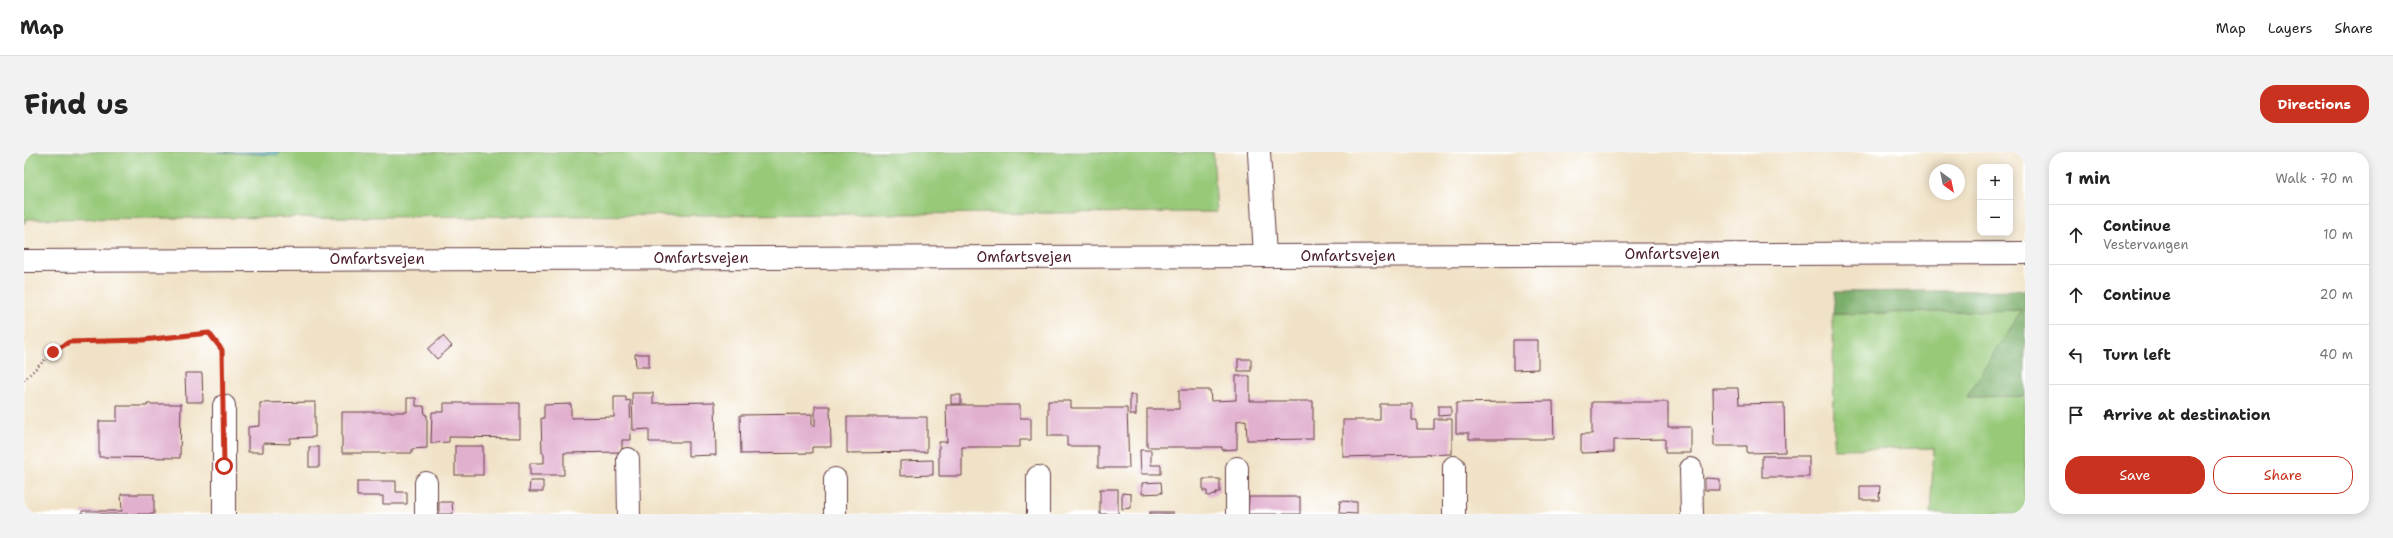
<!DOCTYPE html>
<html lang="en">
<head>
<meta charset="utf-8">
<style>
  body { margin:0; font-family:"Shantell Sans",sans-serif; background:#f2f2f2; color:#222 }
  .controls { position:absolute; right:12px; top:12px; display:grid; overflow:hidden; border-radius:8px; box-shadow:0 2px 10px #0003 }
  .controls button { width:36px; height:36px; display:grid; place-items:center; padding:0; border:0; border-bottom:1px solid #e0e0e0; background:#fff; color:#222; font:20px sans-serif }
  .compass { position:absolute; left:1905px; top:12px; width:36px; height:36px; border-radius:50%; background:#fff; box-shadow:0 2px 10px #0003; rotate:147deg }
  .stop { position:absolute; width:12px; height:12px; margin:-9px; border:3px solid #c8321e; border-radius:50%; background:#fff }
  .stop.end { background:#c8321e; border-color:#fff; box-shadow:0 1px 4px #0008 }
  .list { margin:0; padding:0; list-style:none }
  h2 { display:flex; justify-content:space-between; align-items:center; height:52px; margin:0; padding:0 16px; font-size:17px }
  h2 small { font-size:13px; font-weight:400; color:#767676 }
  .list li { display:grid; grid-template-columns:26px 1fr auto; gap:12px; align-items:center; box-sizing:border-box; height:60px; padding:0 16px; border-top:1px solid #e0e0e0 }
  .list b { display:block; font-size:15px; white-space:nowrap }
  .list p { margin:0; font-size:13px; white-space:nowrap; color:#767676 }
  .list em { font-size:13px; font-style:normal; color:#767676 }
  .actions { display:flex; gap:8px; padding:12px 16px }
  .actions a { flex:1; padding:9px 0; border:1px solid #c8321e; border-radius:16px; text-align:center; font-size:14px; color:#c8321e }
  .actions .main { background:#c8321e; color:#fff }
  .icon { flex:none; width:22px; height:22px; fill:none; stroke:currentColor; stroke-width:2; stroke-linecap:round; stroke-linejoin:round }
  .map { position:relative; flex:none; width:2001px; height:362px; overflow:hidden; border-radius:16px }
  header { display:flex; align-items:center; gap:24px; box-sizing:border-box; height:56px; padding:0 20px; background:#fff; border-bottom:1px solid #e0e0e0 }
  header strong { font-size:19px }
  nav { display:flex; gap:22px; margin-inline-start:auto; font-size:14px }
  .intro { display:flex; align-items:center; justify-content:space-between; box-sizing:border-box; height:96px; padding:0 24px }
  h1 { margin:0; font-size:28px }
  .button { padding:10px 18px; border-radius:16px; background:#c8321e; color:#fff; font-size:14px; font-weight:700 }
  main { display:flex; gap:24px; padding:0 24px }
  aside { flex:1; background:#fff; border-radius:16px; box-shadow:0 2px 10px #0003 }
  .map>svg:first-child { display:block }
</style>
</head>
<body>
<header>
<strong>Map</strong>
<nav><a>Map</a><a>Layers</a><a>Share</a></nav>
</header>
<div class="intro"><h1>Find us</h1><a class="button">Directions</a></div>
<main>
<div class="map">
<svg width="2001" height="362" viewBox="0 0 2001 362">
  <rect width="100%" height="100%" fill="#fff"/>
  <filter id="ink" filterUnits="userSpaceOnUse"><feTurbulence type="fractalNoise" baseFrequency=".025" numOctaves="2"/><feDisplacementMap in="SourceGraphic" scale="8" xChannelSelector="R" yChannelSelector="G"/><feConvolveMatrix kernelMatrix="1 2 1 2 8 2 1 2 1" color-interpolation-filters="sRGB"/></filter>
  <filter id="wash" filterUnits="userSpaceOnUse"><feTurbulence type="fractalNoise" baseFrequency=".012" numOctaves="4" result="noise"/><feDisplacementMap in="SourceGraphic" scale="16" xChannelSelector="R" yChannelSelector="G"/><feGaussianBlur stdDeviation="0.9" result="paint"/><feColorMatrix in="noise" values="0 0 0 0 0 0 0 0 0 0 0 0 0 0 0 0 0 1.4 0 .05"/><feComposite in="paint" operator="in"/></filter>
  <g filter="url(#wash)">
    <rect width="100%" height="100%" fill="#f0e2c6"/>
    <g fill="#97c979" stroke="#707452">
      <path d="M0 0H1189L1193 60 2 67 0 72Z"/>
      <path d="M1998 158 1943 245 2001 244V362H1906L1910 296 1810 297 1809 162Z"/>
    </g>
    <path fill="#79ad69" stroke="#62664a" d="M2001 138V244L1943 245 1998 158 1809 162 1811 140Z"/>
    <path fill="#52c0c6" stroke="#4e7078" d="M193 0H256L253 3Z"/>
    <g id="blocks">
      <g fill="#e1b0cf">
        <path d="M419 184 428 194 413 207 404 197Z"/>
        <path d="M1489 188H1514V217L1489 218Z"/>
        <path d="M611 202H625V215H612Z"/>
        <rect x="1214" y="207" width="13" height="12"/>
        <path d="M161 221H178L179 250H162Z"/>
        <path d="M1212 224H1226V249H1289V287L1223 288 1222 268 1213 269V297L1198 298V295H1123V257H1155V238H1186L1187 249 1212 248Z"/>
        <path d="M1689 236H1714L1715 252 1760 251 1761 300 1723 301V294H1690Z"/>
        <path d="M608 241H629V251L691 250 692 303 664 304V290H625V277L609 278Z"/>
        <rect x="927" y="243" width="10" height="9"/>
        <rect x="1106" y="243" width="6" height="20"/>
        <path d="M590 245H602V249L606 248 607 288H598V300L540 301V323H506V311H520V301H518L517 266H520V253L547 252V266L590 265Z"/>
        <path d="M383 246H392V254H400L401 263H403V296L388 297V301H318V260H383Z"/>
        <path d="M1024 249H1047V256H1103L1105 316H1074V294H1043V284H1024Z"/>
        <path d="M1529 249 1530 287H1445V281H1432V251Z"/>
        <path d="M291 250V285L266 286V292L239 291V300H224V275L236 274V251Z"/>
        <path d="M1568 250H1644V275H1667V301H1641V287L1590 288V300L1557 301V282H1568Z"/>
        <path d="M420 251H496V286L425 285V290L407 291 408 260H420Z"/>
        <path d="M123 252H157L156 306 75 305V269H93V254H123Z"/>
        <path d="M1356 252H1388V268H1393V277H1410V267H1428V302L1319 305V268H1356Z"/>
        <path d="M922 253H996V266H1007V288H996V295H938V324H915V290H923Z"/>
        <path d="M791 254H806L807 295H788V301L717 302 716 263 788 262V274H791Z"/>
        <path d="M1414 254H1427V263L1414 264Z"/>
        <path d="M823 265H903V300L823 301Z"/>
        <rect x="431" y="294" width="28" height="29"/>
        <rect x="285" y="295" width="10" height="20"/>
        <path d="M1116 298H1127V313H1137V322H1117Z"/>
        <rect x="1738" y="304" width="47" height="21"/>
        <path d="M909 308V323L876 324V309Z"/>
        <path d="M1681 326 1696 327V338H1681Z"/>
        <path d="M1179 327H1196V340H1192V343L1183 344V339H1179Z"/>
        <path d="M333 329H372V340H383V352H359V344H333Z"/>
        <path d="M506 329H519V340H505Z"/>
        <path d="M1137 330 1138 341 1118 342V331Z"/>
        <path d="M1836 334H1856L1855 348H1836Z"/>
        <rect x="1076" y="337" width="18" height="25"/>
        <path d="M1098 341 1107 342V356L1098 357Z"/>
        <path d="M97 342H130V362H58V359H98Z"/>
        <path d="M1225 345H1276V362H1224Z"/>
        <path d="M1316 349 1333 350V362L1315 361Z"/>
        <path d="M415 350H428L429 362H415Z"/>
        <rect x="1126" y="360" width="23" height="2"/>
      </g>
    </g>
  </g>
  <g filter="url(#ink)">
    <use href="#blocks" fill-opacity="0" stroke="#633c42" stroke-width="1"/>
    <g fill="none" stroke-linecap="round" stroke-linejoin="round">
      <g stroke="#633c42" stroke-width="24">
        <g id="minor">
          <path d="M1235 0 1241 104"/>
          <path d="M604 307 605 362"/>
          <path d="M1213 316V362"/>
          <path d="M1667 317 1668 362"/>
          <path d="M1014 325V362"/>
          <path d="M402 331V362"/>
          <path d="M200 362V254"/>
          <path d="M811 362V327"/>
          <path d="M1430 362V315"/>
        </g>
      </g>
      <g stroke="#633c42" stroke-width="24">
        <path id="secondary" d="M0 109 2001 101"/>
      </g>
      <path stroke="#633c42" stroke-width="2.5" stroke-dasharray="1 3" stroke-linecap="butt" d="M0 228 29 200 45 190 119 187 185 181 198 198 199 229"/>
      <use href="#minor" stroke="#fff" stroke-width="22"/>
      <use href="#secondary" stroke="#fff" stroke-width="22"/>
    </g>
  </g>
  <g fill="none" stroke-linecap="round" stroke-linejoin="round" filter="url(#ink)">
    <path stroke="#c8321e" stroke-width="5" d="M29 200 45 190 119 188 185 181 198 198 200 314"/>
  </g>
  <g text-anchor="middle" stroke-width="4" stroke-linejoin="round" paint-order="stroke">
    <g font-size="15" fill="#4a1f2b" stroke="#fff">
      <text x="1648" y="107">Omfartsvejen</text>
      <text x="1324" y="109">Omfartsvejen</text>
      <text x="1000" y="110">Omfartsvejen</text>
      <text x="677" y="111">Omfartsvejen</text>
      <text x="353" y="112">Omfartsvejen</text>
    </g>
  </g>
</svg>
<div class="controls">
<button>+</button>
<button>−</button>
</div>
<svg class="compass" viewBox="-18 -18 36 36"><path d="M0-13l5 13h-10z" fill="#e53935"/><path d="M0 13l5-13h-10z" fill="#767676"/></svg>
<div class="stop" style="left:200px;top:314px"></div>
<div class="stop end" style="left:29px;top:200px"></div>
</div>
<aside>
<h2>1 min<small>Walk · 70 m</small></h2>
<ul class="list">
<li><svg class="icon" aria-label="ahead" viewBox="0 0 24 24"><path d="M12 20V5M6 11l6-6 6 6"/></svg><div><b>Continue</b><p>Vestervangen</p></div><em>10 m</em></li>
<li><svg class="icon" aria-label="ahead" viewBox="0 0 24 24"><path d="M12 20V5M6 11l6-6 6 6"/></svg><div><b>Continue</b></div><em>20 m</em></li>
<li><svg class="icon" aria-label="left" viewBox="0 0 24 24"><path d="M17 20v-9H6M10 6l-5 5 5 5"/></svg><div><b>Turn left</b></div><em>40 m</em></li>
<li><svg class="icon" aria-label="arrive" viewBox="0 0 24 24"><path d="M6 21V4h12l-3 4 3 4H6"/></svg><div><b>Arrive at destination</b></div></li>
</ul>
<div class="actions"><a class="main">Save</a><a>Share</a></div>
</aside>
</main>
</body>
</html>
